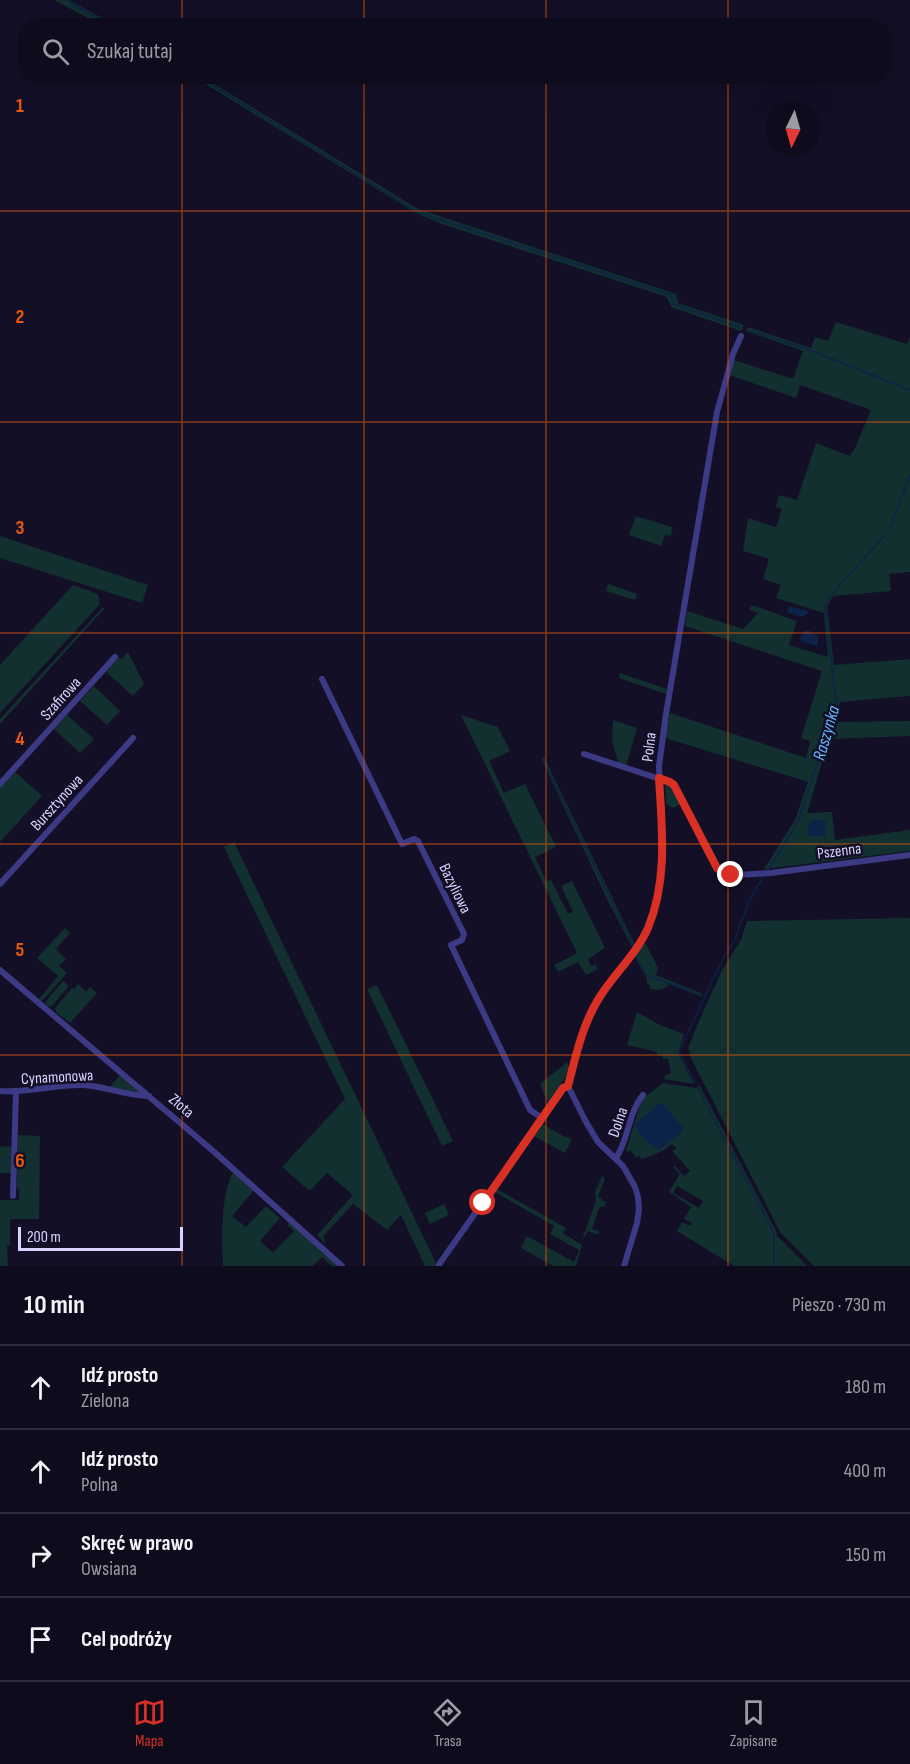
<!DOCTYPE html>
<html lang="pl">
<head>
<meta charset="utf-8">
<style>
  body { margin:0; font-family:"Sofia Sans Condensed",sans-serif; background:#171425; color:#f1f3f6 }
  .compass { position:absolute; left:766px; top:102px; width:54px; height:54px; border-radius:50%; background:#0e0b1c; box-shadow:0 6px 24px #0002; rotate:185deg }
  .scale { position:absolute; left:18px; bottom:15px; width:165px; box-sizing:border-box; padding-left:6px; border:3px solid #d9d4ff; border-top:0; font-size:16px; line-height:21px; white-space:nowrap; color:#d9d4ff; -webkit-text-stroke:4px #130f26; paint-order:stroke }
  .stop { position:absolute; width:18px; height:18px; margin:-14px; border:4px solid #d93025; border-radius:50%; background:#fff }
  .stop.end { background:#d93025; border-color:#fff; box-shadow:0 2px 6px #0008 }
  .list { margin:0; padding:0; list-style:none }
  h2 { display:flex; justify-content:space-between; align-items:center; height:78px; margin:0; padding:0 24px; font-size:26px }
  h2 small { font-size:20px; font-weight:400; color:#9b9ba3 }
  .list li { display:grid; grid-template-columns:39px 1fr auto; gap:18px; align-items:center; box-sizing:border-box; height:84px; padding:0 24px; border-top:2px solid #2e2b3b }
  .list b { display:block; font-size:22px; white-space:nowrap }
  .list p { margin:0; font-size:20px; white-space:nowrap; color:#9b9ba3 }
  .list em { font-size:20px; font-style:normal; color:#9b9ba3 }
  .icon { flex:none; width:33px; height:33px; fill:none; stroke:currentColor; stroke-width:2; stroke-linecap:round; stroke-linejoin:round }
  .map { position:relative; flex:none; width:910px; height:1266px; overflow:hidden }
  .search { position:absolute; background:#0e0b1c; box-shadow:0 6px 24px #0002; left:18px; right:18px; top:18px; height:66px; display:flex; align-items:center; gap:15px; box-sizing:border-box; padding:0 21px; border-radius:24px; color:#9b9ba3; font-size:22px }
  .sheet { height:414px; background:#0e0b1c }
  nav { display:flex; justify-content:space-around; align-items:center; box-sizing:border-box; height:84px; border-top:2px solid #2e2b3b; background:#0e0b1c; font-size:16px; color:#9b9ba3 }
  nav a { display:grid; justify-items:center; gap:3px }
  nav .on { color:#d93025 }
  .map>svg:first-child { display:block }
</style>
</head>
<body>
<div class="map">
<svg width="910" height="1266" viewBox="0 0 910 1266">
  <rect width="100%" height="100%" fill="#130f26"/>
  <g fill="#12302f" fill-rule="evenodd">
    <path d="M54 0H69L115 25H101Z"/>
    <path d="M194 77H203L418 209 676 294 678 303 744 325 741 331 671 307 667 297 442 224 416 213Z"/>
    <path d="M836 322 907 344 910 337V572L889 574 891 591 833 596 827 606 834 665 910 659V696L840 702 835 722 910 721V736L829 739 807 813 832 812 835 840 910 830V851L764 869 795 820 808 782 665 738 670 713 806 758 810 741 801 738 822 671 685 626 687 611 743 629 758 613 749 610 752 605 797 621 789 645 828 657 824 613 776 598 781 585 763 579 769 559 743 551 748 518 776 527 782 509 776 507 779 495 797 500 816 443 850 456 855 448 871 410 800 385 796 398 729 375 734 360 793 379 803 351 746 331 748 327 811 348 815 337 828 341Z"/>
    <path d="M636 516 672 527 671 529 673 530 670 536 665 535 661 546 629 535Z"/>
    <path d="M0 536 148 585 142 603 0 558Z"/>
    <path d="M608 584 637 594 635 600 606 591Z"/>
    <path d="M73 585 98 594 100 604 0 713V665Z"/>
    <path d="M103 607 104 609 0 724V719Z"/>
    <path d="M128 652 144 684 133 696 106 672 119 657 122 659Z"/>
    <path d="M620 673 667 689 666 694 619 678Z"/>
    <path d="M94 686 120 711 107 725 80 701Z"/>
    <path d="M67 715 94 739 80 753 54 729Z"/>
    <path d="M461 715 498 727 510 751 489 761 504 793 525 784 556 847 535 857 546 881 551 880 568 914 573 912 561 886 572 881 605 948 588 959 591 966 595 964 598 969 586 975 578 962 558 972 554 965 577 953Z"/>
    <path d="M613 720 637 728 626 766 619 764 612 742Z"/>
    <path d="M544 757 635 945 633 949 606 897 541 758Z"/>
    <path d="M15 772 42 796 0 842V788Z"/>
    <path d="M665 783 671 785 681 804 673 808 666 804Z"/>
    <path d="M234 842 436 1263 434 1266H425L401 1215 387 1230 353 1204 323 1236 326 1244 317 1235 353 1195 327 1173 310 1191 282 1167 345 1099 224 847Z"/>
    <path d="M910 918V1266H814L780 1232 692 1060 688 1048 699 1021 722 970 741 940 747 921Z"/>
    <path d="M65 928 70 933 56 949 66 959 59 966 67 973 42 1001 40 1000 39 999 58 976 37 958Z"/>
    <path d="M644 941 658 968 656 975 703 994 701 997 669 984C664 991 657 991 649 988L650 985 647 983V979L634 955Z"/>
    <path d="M63 981 69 986 52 1006H48L46 1004V1001Z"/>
    <path d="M78 984 86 992 90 987 97 993 70 1023 56 1012 55 1008 72 988 74 989Z"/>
    <path d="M377 985 453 1141 442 1146 367 989Z"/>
    <path d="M637 1012 660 1025 684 1034 678 1053 694 1084 664 1079 665 1075 671 1073 668 1059H663L662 1055 658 1056 657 1052 627 1045Z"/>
    <path d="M567 1062 569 1067 567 1075 548 1103 540 1084Z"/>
    <path d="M120 1075 141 1092 140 1094 109 1088Z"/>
    <path d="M663 1083 696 1088 700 1086 777 1233V1236L807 1266H734L677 1231 682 1222 690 1226 692 1223 684 1219 691 1207 669 1192 680 1174 673 1167 675 1166 684 1176 690 1171 672 1151 677 1148 672 1144C662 1152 654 1155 642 1159L639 1156 637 1158 630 1150 628 1152 626 1150 642 1099ZM677 1186 703 1201 699 1208 673 1193Z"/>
    <path d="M542 1124 567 1138 568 1137 572 1139 565 1153 534 1136 538 1132Z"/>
    <path d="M18 1135 40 1136 39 1219H10V1245L7 1246 8 1266H0V1200H19V1190L17 1188Z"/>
    <path d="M0 1146 11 1147V1173H0Z"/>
    <path d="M233 1172 255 1189 232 1216 246 1227 266 1206 280 1218 260 1241 273 1253 294 1231 287 1225 289 1221 338 1266H332L322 1257 313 1266H223C222 1239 220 1197 233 1172Z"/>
    <path d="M602 1176 605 1178 598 1196 602 1198 601 1200 606 1202 604 1207 600 1206 592 1229 599 1231 598 1235 588 1231 584 1238 583 1237 596 1201 595 1192Z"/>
    <path d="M497 1189 566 1228 563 1233 582 1245 576 1266H553L521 1248 527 1236 574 1262 579 1250 550 1234 554 1226 495 1192Z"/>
    <path d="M444 1204 449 1215 430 1224 425 1213Z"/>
  </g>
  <g fill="#0c2248">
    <path d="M789 606 808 611V613L803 617 787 612Z"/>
    <path d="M804 631H810L818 636V645L816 646 803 642 800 639Z"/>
    <path d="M812 820H822L826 822 825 836H809C808 830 807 825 812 820Z"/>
    <path d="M659 1104H663L683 1128 682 1132 659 1150 644 1139 635 1126 636 1123Z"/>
  </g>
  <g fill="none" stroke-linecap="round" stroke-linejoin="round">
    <g stroke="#0c2248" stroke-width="1.5">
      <path d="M66 0 112 26"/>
      <path d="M198 76 417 212 671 295 673 304 739 327"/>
      <path d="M750 331 807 349 910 390"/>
      <path d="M890 528 910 475"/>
      <path d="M543 759 633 946"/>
      <path d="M768 870 798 822 836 703 825 605 827 600 885 535"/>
      <path d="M636 956 646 975 700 995"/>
      <path d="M695 1082 679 1053 681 1047 723 959 735 939 749 901 763 877"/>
      <path d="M698 1088 774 1233V1266"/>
    </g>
    <g stroke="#3d3a85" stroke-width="6">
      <path d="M322 679 402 844 414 839 418 841 464 934 462 940 451 945 530 1110 542 1118"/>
      <path d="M584 754 672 783 718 868 725 874 737 875 771 873 910 855"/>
      <path d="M0 784 115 657"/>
      <path d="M0 884 133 738"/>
      <path d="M0 970 212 1150 342 1266"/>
      <path d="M0 1091C26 1093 53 1085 80 1085 103 1085 125 1096 149 1096"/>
      <path d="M616 1158C629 1139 628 1113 643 1095"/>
      <path d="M13 1196 16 1092"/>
      <path d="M438 1266 563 1088 568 1086"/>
      <path d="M624 1266 637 1223 639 1209 638 1197 635 1187 623 1166 598 1142 586 1122 568 1086 579 1043 595 1005 606 988 636 950 647 930 656 904 660 883 662 835 659 766 666 714 717 412 733 354 741 336"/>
    </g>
  </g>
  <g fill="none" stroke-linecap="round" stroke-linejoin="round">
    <path stroke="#d93025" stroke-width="8" d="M483 1203 563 1088 568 1086C576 1055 583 1022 601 995 616 972 637 953 648 928 668 880 662 828 659 778L670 782 674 785 717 868 725 874 731 875"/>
  </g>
  <path fill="none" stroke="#e8590c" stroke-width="1.5" stroke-opacity="0.55" d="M182 0V26M364 0V26M546 0V26M728 0V26M182 76V1266M364 76V1266M546 76V1266M728 76V1266M0 211H910M0 422H910M0 633H910M0 844H910M0 1055H910"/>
  <g text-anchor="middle" stroke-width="5" stroke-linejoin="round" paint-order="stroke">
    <g font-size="16" fill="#d9d4ff" stroke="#130f26">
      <text transform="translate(60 698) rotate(-48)" y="6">Szafirowa</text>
      <text transform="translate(648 747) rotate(-83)" y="6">Polna</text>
      <text transform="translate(56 802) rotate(-48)" y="6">Bursztynowa</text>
      <text transform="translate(839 850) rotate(-7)" y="6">Pszenna</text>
      <text transform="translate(456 888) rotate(64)" y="6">Bazyliowa</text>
      <text transform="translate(57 1076) rotate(-3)" y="6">Cynamonowa</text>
      <text transform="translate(182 1105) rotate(40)" y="6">Złota</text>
      <text transform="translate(617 1122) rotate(-71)" y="6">Dolna</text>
    </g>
    <g font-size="18" font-style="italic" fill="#62b6ff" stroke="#130f26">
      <text transform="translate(826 733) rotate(-74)" y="6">Raszynka</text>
    </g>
  </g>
  <g font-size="20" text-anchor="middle" font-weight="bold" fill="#e8590c" stroke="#130f26" stroke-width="5" stroke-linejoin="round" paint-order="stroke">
    <text x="20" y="112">1</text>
    <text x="20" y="323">2</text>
    <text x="20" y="534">3</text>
    <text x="20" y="745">4</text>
    <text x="20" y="956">5</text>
    <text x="20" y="1167">6</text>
  </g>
</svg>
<svg class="compass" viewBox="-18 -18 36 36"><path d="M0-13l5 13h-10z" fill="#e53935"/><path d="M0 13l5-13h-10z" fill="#9b9ba3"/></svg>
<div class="scale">200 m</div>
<div class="stop" style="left:483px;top:1203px"></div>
<div class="stop end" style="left:731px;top:875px"></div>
<div class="search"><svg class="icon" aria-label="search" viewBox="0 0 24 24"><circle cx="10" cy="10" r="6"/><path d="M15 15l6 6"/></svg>Szukaj tutaj</div>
</div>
<section class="sheet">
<h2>10 min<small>Pieszo · 730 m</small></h2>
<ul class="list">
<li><svg class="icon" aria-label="ahead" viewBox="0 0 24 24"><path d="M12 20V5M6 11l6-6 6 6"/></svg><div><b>Idź prosto</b><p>Zielona</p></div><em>180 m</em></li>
<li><svg class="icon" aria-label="ahead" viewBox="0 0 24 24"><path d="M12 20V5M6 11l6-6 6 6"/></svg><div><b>Idź prosto</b><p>Polna</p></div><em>400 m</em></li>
<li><svg class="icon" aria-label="right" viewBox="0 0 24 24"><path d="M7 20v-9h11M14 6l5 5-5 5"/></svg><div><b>Skręć w prawo</b><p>Owsiana</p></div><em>150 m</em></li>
<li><svg class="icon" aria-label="arrive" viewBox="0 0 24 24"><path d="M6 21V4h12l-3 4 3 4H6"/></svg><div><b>Cel podróży</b></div></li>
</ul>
</section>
<nav>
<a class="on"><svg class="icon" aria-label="map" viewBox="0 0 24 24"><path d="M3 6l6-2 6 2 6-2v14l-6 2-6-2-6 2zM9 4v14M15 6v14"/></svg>Mapa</a>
<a><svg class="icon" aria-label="directions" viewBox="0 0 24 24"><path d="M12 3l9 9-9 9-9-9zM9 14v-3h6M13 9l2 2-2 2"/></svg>Trasa</a>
<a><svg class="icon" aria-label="saved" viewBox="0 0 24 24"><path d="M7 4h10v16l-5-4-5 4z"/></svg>Zapisane</a>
</nav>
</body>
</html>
